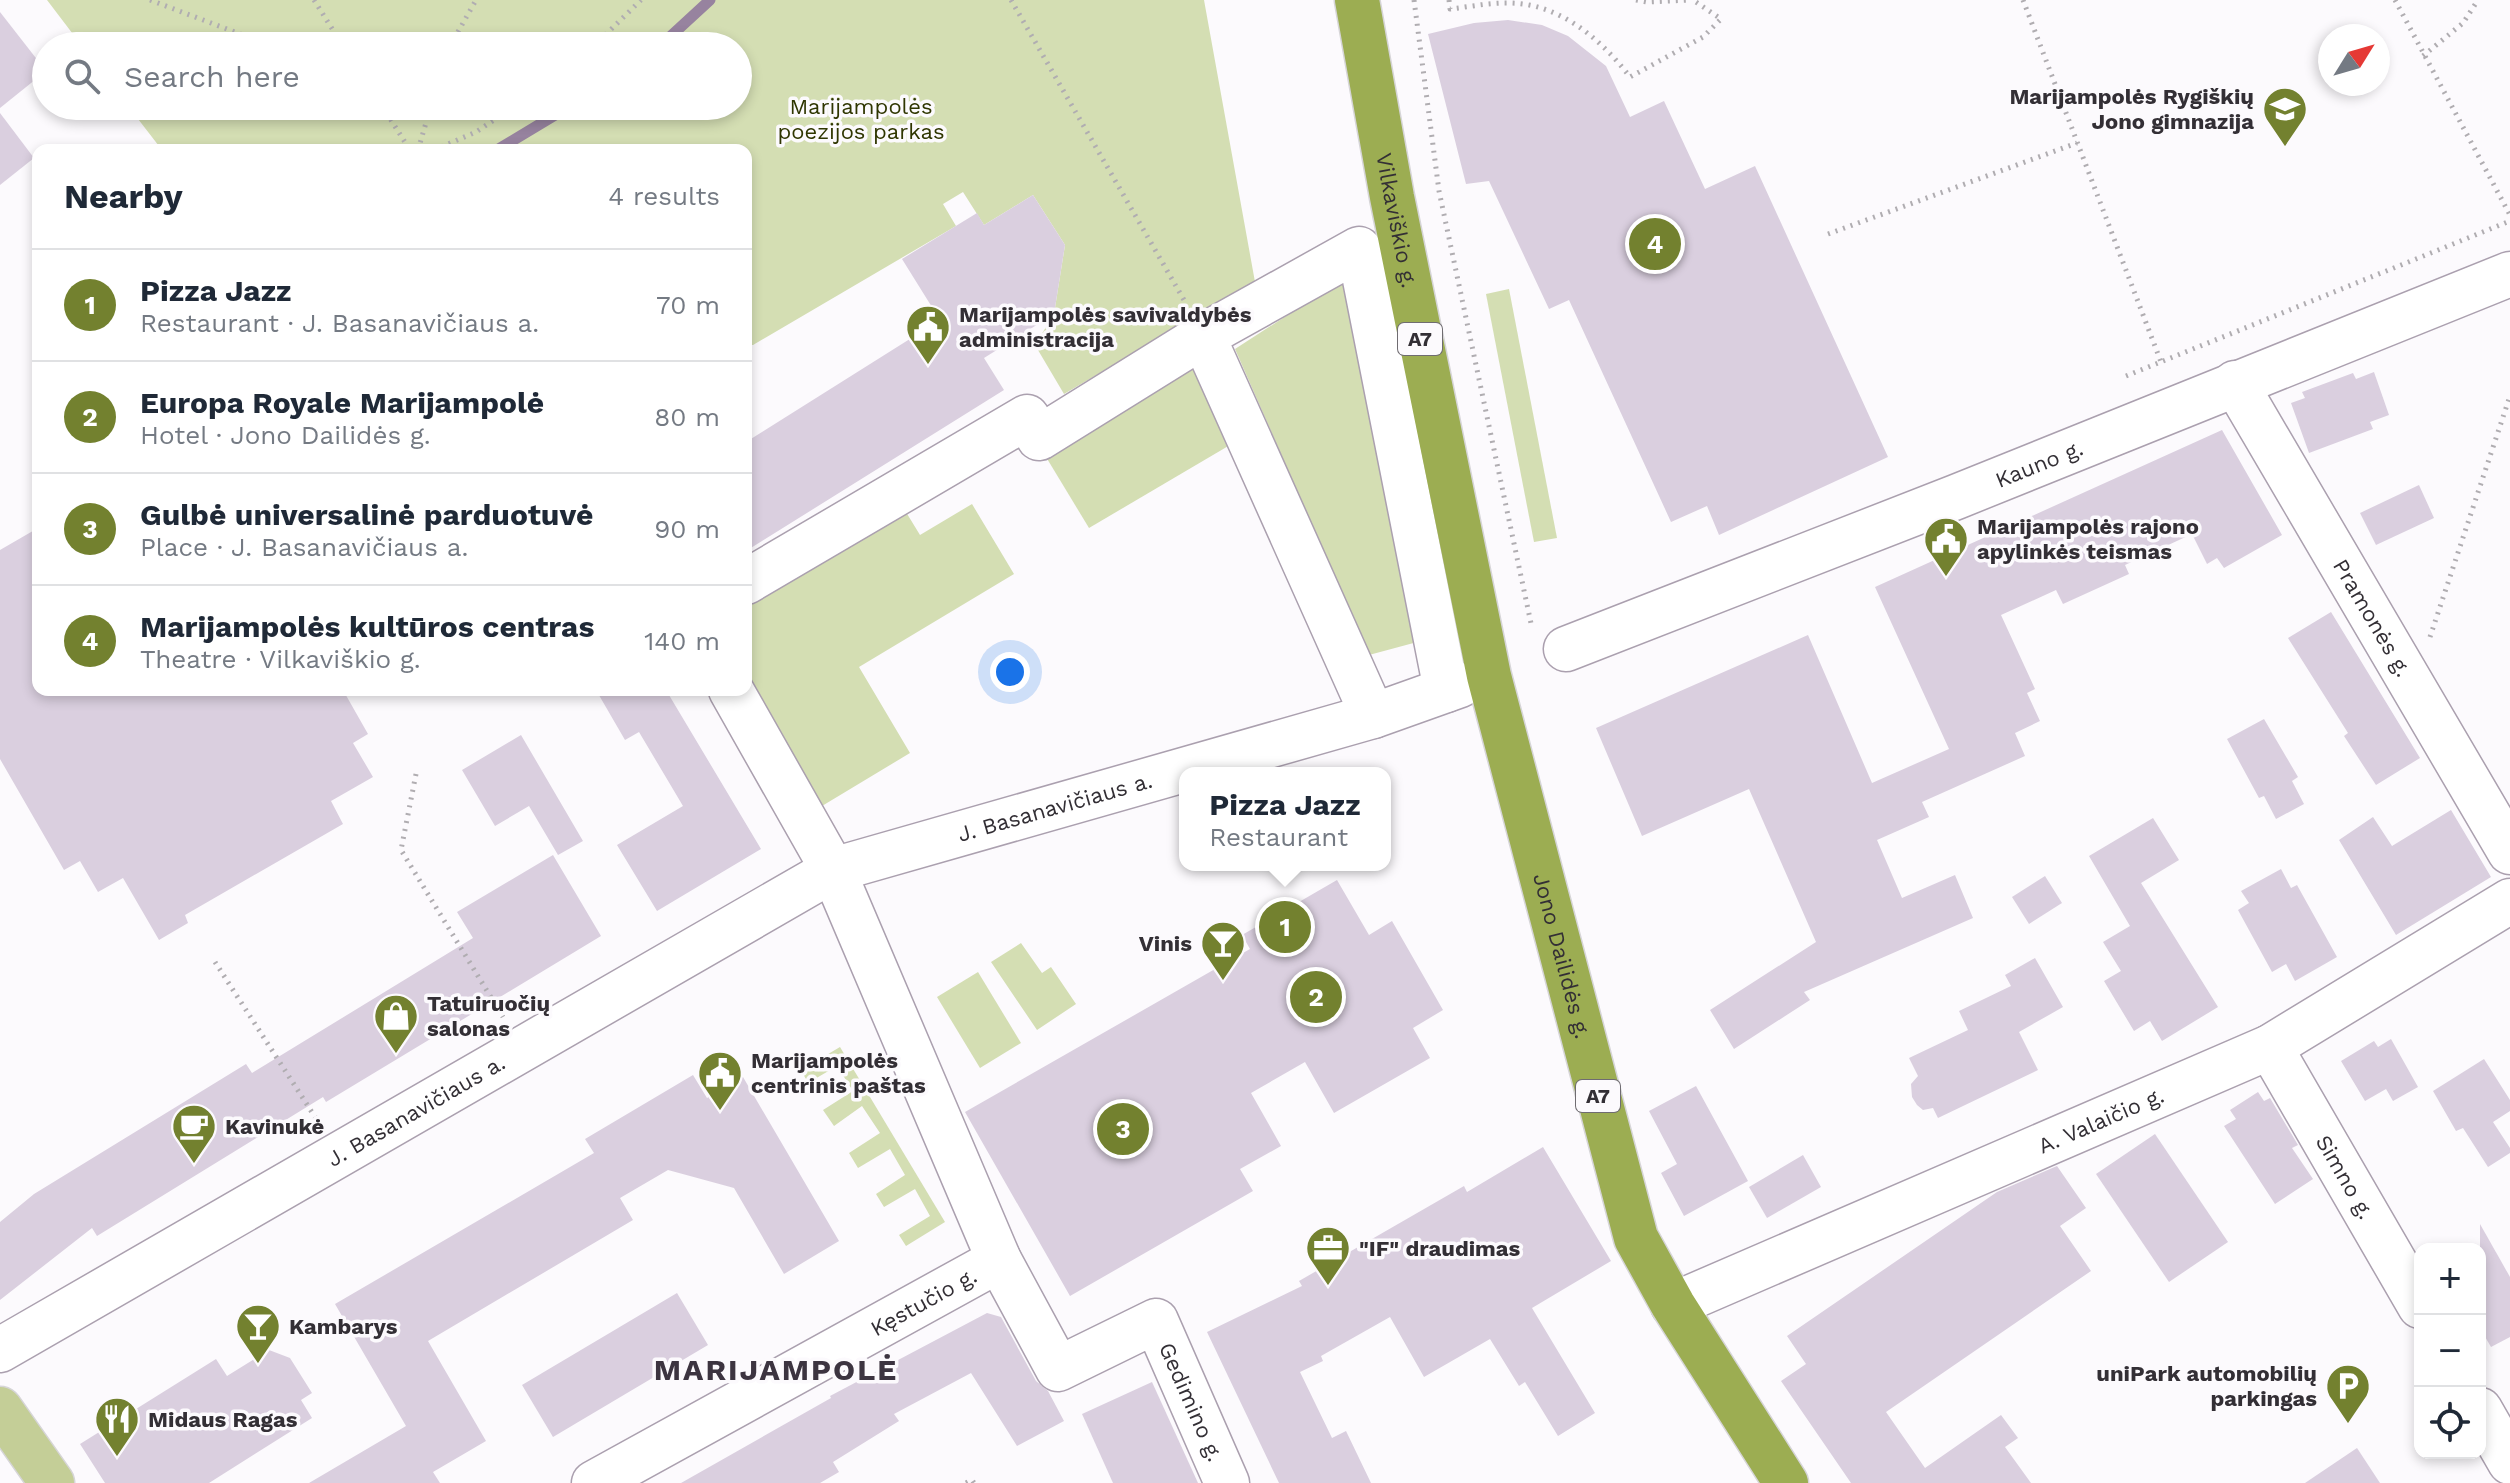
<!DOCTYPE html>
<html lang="en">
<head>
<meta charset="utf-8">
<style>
  body { margin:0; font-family:"Work Sans",sans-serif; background:#f6f6f7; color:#1f2937 }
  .controls { position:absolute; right:24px; bottom:24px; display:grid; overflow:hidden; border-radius:16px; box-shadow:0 4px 12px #0003 }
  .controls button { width:72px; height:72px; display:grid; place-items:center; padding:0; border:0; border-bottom:2px solid #e0e1e3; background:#fff; color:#1f2937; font:40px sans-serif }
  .compass { position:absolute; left:2318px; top:24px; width:72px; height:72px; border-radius:50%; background:#fff; box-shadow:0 4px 12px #0003; rotate:53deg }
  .you { position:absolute; left:1010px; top:672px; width:28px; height:28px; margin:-20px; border:6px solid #fff; border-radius:50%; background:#1a73e8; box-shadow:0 0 0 12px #1a73e833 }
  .badge { display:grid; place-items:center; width:52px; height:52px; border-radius:50%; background:#73812f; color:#fff; font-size:26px; font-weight:700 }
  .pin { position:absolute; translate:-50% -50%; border:4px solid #fff; box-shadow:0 2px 8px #0006 }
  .popup { position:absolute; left:1179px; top:767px; width:212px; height:104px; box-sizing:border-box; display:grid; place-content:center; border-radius:16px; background:#fff; filter:drop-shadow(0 2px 6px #0005); font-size:26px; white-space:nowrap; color:#747a83 }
  .popup b { font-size:30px; color:#1f2937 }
  .popup::after { content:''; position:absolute; left:50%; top:100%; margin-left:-16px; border:16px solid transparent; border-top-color:#fff }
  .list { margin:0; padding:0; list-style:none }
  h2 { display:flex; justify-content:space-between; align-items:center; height:104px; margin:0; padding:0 32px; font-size:34px }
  h2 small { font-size:26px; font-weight:400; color:#747a83 }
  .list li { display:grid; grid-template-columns:52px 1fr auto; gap:24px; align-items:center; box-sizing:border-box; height:112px; padding:0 32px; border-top:2px solid #e0e1e3 }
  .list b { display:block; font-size:30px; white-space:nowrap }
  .list p { margin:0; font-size:26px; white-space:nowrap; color:#747a83 }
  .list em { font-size:26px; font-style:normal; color:#747a83 }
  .icon { flex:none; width:44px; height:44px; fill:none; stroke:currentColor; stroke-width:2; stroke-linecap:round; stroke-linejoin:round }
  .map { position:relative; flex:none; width:2510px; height:1483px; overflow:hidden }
  .search { position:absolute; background:#fff; box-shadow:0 4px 12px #0003; left:32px; top:32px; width:720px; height:88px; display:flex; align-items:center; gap:20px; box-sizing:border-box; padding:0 28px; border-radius:44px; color:#747a83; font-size:30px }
  .panel { position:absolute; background:#fff; box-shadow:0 4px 12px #0003; left:32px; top:144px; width:720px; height:552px; border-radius:16px }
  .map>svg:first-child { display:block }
</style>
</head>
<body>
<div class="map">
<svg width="2510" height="1483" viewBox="0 0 2510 1483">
  <rect width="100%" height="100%" fill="#fcfafd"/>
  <g fill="#d4deb3">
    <path d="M47 0H1204L1255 282 1064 394 1035 345 1054 314 1065 245 1033 195 984 225 963 192 943 204 956 226 753 345H746V150H162L128 106H738V46H82Z"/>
    <path d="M1345 278 1421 641 1369 655 1235 349Z"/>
    <path d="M1509 289 1557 538 1534 542 1486 294Z"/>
    <path d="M1195 368 1230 445 1089 528 1046 457Z"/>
    <path d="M898 499 920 535 972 504 1014 574 859 667 910 753 822 806 746 680V591Z"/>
    <path d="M1021 943 1042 973 1051 967 1076 1004 1037 1030 991 962Z"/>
    <path d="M978 972 1021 1043 980 1068 937 997Z"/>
    <path d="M840 1047 945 1222 906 1246 899 1235 930 1216 915 1189 884 1207 876 1194 905 1175 890 1149 858 1168 849 1153 880 1133 862 1106 834 1126 823 1110 853 1091 837 1066 808 1083 801 1070Z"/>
  </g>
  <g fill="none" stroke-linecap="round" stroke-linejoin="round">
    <g stroke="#97839f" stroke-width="11">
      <path d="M660 46 710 0"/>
      <path d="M497 150 570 106"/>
    </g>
  </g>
  <g fill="#dacfdf">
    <path d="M0 12 46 71 0 108Z"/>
    <path d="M1508 20 1542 25 1568 36 1606 66 1630 117 1664 101 1705 189 1755 166 1888 457 1719 535 1707 506 1671 522 1569 300 1549 309 1489 181 1466 184 1428 34 1474 23Z"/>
    <path d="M0 113 34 158 0 185Z"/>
    <path d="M1033 195 1065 245 1054 314 984 358 1004 390 746 551V442L940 320 902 259 977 213 984 225Z"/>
    <path d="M2374 372 2389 415 2370 422 2373 429 2309 453 2291 403 2305 398 2302 392 2353 373 2356 379Z"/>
    <path d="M2222 430 2282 535 2224 568 2217 558 2207 564 2192 534 2125 565 2129 574 2063 604 2056 590 2001 615 2035 689 2027 693 2040 721 2015 733 2025 756 1922 802 1929 817 1877 840 1902 898 1955 875 1973 918 1804 992 1810 1000 1734 1049 1710 1010 1816 942 1749 789 1642 836 1596 728 1808 635 1872 783 1949 749 1875 587Z"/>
    <path d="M2419 485 2434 518 2376 545 2360 513Z"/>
    <path d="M38 528V690H343L368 734 353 743 373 777 331 801 343 824 185 915 188 923 159 940 123 878 98 892 80 861 64 870 0 759V550Z"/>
    <path d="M2331 612 2420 758 2376 785 2344 736 2348 733 2288 638Z"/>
    <path d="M596 690H666L761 849 657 911 617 845 683 806 639 732 625 740Z"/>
    <path d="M2264 719 2298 777 2292 781 2304 804 2276 819 2264 796 2259 798 2227 739Z"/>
    <path d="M521 735 583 841 558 855 529 806 495 826 462 770Z"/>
    <path d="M2451 810 2491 877 2396 935 2339 840 2373 817 2392 846Z"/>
    <path d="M2153 818 2179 860 2141 883 2218 1007 2162 1041 2150 1021 2134 1031 2104 981 2121 971 2103 942 2130 926 2089 856Z"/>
    <path d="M553 855 601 936 326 1102 323 1097 97 1236 92 1228 0 1300V1222L34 1194 246 1064 252 1073 473 938 457 912Z"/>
    <path d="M2281 869 2291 888 2297 885 2337 957 2295 981 2286 964 2272 972 2238 910 2249 903 2241 891Z"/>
    <path d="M2045 876 2062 903 2029 924 2012 897Z"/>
    <path d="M1337 880 1369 935 1392 921 1443 1010 1413 1028 1430 1058 1334 1113 1305 1062 1251 1093 1281 1146 1240 1169 1253 1191 1070 1296 965 1112 1250 949 1242 935Z"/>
    <path d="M2035 958 2063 1007 2019 1032 2038 1070 1938 1118 1933 1108 1923 1110 1917 1105 1912 1097 1911 1084 1918 1076 1909 1058 1968 1030 1959 1011 2011 986 2005 975Z"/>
    <path d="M2391 1039 2418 1087 2393 1101 2386 1089 2365 1101 2341 1061 2374 1041 2378 1047Z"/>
    <path d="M2484 1059 2510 1100V1111L2493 1122 2510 1148V1153L2488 1167 2463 1128 2456 1131 2433 1091Z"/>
    <path d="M693 1075 707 1098 743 1077 839 1241 784 1274 734 1188 668 1170 620 1198 633 1220 428 1341 486 1441 433 1472 440 1483H309L406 1426 335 1304 594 1153 585 1139Z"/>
    <path d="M1696 1086 1748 1181 1684 1216 1661 1173 1677 1164 1649 1111Z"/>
    <path d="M2258 1092 2264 1101 2270 1098 2298 1145 2292 1148 2313 1179 2275 1204 2224 1126 2236 1119 2230 1110Z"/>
    <path d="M2155 1134 2228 1242 2169 1282 2096 1174Z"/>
    <path d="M1543 1147 1611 1261 1532 1308 1595 1413 1558 1436 1525 1382 1519 1386 1490 1339 1424 1377 1390 1317 1321 1356 1323 1361 1300 1372 1332 1438 1346 1431 1371 1483H1279L1207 1332 1302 1286 1299 1281 1464 1186 1467 1192Z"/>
    <path d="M1803 1155 1821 1187 1767 1218 1749 1187Z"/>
    <path d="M2057 1166 2086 1208 2060 1226 2091 1271 1886 1412 1925 1468 2001 1415 2018 1438 2005 1447 2031 1483H1851L1781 1381 1806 1364 1787 1336 1997 1192Z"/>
    <path d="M2480 1224 2510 1277V1337L2491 1347 2480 1328Z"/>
    <path d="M677 1293 708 1345 553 1437 522 1385Z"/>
    <path d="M987 1313 1001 1317 1036 1381 1048 1391 1064 1421 1017 1446 971 1373 894 1414 899 1421 833 1462 839 1472 820 1483H681L831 1398 830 1396Z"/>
    <path d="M269 1350 290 1358 312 1393 301 1400 312 1418 209 1483H105L80 1444 216 1359 227 1376Z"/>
    <path d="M1152 1382 1198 1483H1113L1082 1414Z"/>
    <path d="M2357 1448 2380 1483H2305Z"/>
  </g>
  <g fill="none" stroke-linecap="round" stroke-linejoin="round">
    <g stroke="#aba0af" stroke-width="47">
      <g id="minor">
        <path id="s1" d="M2235 383 2510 852"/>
        <path d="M746 582 1027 417 1039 438 1203 336"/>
        <path id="s2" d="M1566 649 1956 497 2510 274"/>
        <path id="s3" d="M731 690 833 870 999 1260 1058 1369 1156 1321 1227 1483"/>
        <path d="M1373 716 1203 336 1359 249 1446 690"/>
        <path id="s4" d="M2270 1047 2420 1306"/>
        <path id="s5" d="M1673 1305 2270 1047 2510 901"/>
        <path id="s6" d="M0 1350 833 870 1373 716 1460 685"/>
        <path d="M2480 1410 2510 1462"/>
        <path id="s7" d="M594 1483 999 1260"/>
      </g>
    </g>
    <g stroke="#d6d5d7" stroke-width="47">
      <path id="major" d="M0 1409 52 1483"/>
    </g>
    <g stroke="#d6d5d7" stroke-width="47">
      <g id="highway">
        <path id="s8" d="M1357 0 1392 197 1489 676 1636 1238 1673 1305 1786 1483"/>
      </g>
    </g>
    <g stroke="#b0adb1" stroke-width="5" stroke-dasharray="2 6" stroke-linecap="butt">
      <path d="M150 0 272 46"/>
      <path d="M314 0 343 46"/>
      <path d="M1011 0 1184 300"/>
      <path d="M1414 0 1439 191 1532 628"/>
      <path d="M1449 0 1450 9C1468 7 1487 3 1506 3 1558 2 1600 38 1630 77L1703 37 1721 19 1693 0"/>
      <path d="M1636 0 1647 2 1689 0"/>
      <path d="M2023 0 2161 362"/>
      <path d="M2395 0 2510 215"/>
      <path d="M450 46 476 0"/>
      <path d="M594 46 641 0"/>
      <path d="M2423 56 2463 23 2478 0"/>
      <path d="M382 106 410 150"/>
      <path d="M418 150 431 106"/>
      <path d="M434 150 476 132 515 106"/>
      <path d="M1828 234 2077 143"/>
      <path d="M2126 376 2510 221"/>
      <path d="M2430 637 2510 396"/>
      <path d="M416 774 401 850 503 1017"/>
      <path d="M215 962 317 1120"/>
      <path d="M966 1483 972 1480 974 1483"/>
    </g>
    <use href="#minor" stroke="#fff" stroke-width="44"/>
    <use href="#major" stroke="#c4ce97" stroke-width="44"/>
    <use href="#highway" stroke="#9cad52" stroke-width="44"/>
  </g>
  <defs>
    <g id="school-pin" transform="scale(2.3)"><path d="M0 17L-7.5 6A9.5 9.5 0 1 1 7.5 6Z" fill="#73812f" stroke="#fcfafd"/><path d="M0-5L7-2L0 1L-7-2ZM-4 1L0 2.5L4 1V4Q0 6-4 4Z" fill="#fff"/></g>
    <g id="civic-pin" transform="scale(2.3)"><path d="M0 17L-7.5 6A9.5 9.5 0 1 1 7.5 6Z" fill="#73812f" stroke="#fcfafd"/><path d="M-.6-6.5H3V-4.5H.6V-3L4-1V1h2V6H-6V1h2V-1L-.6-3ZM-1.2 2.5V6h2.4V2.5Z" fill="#fff"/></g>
    <g id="bar-pin" transform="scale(2.3)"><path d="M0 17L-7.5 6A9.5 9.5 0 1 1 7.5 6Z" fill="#73812f" stroke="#fcfafd"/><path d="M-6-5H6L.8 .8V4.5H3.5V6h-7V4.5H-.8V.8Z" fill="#fff"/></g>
    <g id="shop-pin" transform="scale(2.3)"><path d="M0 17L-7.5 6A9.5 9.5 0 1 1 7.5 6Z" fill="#73812f" stroke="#fcfafd"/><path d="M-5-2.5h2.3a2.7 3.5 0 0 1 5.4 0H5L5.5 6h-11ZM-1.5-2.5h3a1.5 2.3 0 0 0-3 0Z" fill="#fff"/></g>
    <g id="cafe-pin" transform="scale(2.3)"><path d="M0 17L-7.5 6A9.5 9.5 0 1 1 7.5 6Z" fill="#73812f" stroke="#fcfafd"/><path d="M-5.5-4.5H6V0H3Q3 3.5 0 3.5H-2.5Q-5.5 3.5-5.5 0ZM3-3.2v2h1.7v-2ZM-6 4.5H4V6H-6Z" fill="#fff"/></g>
    <g id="office-pin" transform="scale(2.3)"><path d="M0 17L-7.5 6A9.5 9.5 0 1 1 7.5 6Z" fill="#73812f" stroke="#fcfafd"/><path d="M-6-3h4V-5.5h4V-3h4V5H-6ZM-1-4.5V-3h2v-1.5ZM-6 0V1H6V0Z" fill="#fff"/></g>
    <g id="parking-pin" transform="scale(2.3)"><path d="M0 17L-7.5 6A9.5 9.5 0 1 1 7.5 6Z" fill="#73812f" stroke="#fcfafd"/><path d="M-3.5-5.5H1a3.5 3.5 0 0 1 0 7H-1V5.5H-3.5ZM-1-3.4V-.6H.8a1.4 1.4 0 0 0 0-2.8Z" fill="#fff"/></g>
    <g id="restaurant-pin" transform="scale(2.3)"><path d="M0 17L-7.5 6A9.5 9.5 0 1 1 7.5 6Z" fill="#73812f" stroke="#fcfafd"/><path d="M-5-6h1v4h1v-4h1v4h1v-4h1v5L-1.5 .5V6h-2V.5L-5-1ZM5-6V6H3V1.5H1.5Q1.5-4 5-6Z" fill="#fff"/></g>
  </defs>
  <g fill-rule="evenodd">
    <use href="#school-pin" x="2285" y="109"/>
    <use href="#civic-pin" x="928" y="327"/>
    <use href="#civic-pin" x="1946" y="539"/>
    <use href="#bar-pin" x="1223" y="943"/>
    <use href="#shop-pin" x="396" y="1016"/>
    <use href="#civic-pin" x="720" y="1073"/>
    <use href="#cafe-pin" x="194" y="1126"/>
    <use href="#office-pin" x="1328" y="1248"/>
    <use href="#bar-pin" x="258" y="1326"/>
    <use href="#parking-pin" x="2348" y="1386"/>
    <use href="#restaurant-pin" x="117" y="1419"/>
  </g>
  <g text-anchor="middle" stroke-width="7" stroke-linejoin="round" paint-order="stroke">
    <g fill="#fcfafd" stroke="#6f6c71" stroke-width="2">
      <rect x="1398" y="323" width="44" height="32" rx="6"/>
      <rect x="1576" y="1080" width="44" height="32" rx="6"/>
    </g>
    <g font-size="20" font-weight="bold" fill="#332f35">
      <text x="1420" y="346">A7</text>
      <text x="1598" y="1103">A7</text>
    </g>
    <g font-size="22" font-weight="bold" fill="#332f35" stroke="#fcfafd" text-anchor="start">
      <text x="2254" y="104" text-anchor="end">Marijampolės Rygiškių<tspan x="2254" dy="25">Jono gimnazija</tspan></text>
      <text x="959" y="322">Marijampolės savivaldybės<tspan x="959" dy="25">administracija</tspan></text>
      <text x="1977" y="534">Marijampolės rajono<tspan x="1977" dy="25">apylinkės teismas</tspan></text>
      <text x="1192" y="951" text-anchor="end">Vinis</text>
      <text x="427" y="1011">Tatuiruočių<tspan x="427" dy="25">salonas</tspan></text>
      <text x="751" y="1068">Marijampolės<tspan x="751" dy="25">centrinis paštas</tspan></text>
      <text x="225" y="1134">Kavinukė</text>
      <text x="1359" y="1256">"IF" draudimas</text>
      <text x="289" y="1334">Kambarys</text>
      <text x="2317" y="1381" text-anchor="end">uniPark automobilių<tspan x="2317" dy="25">parkingas</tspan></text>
      <text x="148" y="1427">Midaus Ragas</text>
    </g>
    <g font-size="22" fill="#2f3601" stroke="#fcfafd">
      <text x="861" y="114">Marijampolės<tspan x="861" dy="25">poezijos parkas</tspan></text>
    </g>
    <g font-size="22" fill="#332f35" stroke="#fcfafd">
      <text dy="8" stroke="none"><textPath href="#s8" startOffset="224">Vilkaviškio g.</textPath></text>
      <text dy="8" stroke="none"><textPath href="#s2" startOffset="508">Kauno g.</textPath></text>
      <text dy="8" stroke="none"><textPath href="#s1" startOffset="272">Pramonės g.</textPath></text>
      <text dy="8" stroke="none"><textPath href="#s6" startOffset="1192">J. Basanavičiaus a.</textPath></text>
      <text dy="8" stroke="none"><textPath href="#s8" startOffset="978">Jono Dailidės g.</textPath></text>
      <text dy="8" stroke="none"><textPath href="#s6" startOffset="480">J. Basanavičiaus a.</textPath></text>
      <text dy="8" stroke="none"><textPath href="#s5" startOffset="466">A. Valaičio g.</textPath></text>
      <text dy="8" stroke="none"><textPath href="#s4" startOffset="150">Simno g.</textPath></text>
      <text dy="8" stroke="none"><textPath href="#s7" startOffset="376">Kęstučio g.</textPath></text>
      <text dy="8" stroke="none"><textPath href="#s3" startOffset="952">Gedimino g.</textPath></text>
    </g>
    <g font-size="30" font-weight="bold" letter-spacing="2" fill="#3c3440" stroke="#fcfafd">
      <text x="776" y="1380">MARIJAMPOLĖ</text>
    </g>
  </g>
</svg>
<div class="controls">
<button>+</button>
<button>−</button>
<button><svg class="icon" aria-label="locate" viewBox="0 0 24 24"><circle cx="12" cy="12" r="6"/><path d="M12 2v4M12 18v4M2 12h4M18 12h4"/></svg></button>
</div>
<svg class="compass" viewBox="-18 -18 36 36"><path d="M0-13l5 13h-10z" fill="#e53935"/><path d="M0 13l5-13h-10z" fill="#747a83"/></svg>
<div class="you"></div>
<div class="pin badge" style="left:1285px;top:927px">1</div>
<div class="popup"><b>Pizza Jazz</b>Restaurant</div>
<div class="pin badge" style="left:1316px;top:997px">2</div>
<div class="pin badge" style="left:1123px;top:1129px">3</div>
<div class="pin badge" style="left:1655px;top:244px">4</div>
<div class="search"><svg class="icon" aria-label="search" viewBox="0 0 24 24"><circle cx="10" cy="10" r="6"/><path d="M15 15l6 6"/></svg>Search here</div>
<section class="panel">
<h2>Nearby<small>4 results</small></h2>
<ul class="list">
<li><span class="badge">1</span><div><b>Pizza Jazz</b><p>Restaurant · J. Basanavičiaus a.</p></div><em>70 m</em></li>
<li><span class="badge">2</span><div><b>Europa Royale Marijampolė</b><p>Hotel · Jono Dailidės g.</p></div><em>80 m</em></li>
<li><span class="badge">3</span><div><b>Gulbė universalinė parduotuvė</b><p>Place · J. Basanavičiaus a.</p></div><em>90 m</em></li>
<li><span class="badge">4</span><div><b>Marijampolės kultūros centras</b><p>Theatre · Vilkaviškio g.</p></div><em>140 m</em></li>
</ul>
</section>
</div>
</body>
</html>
